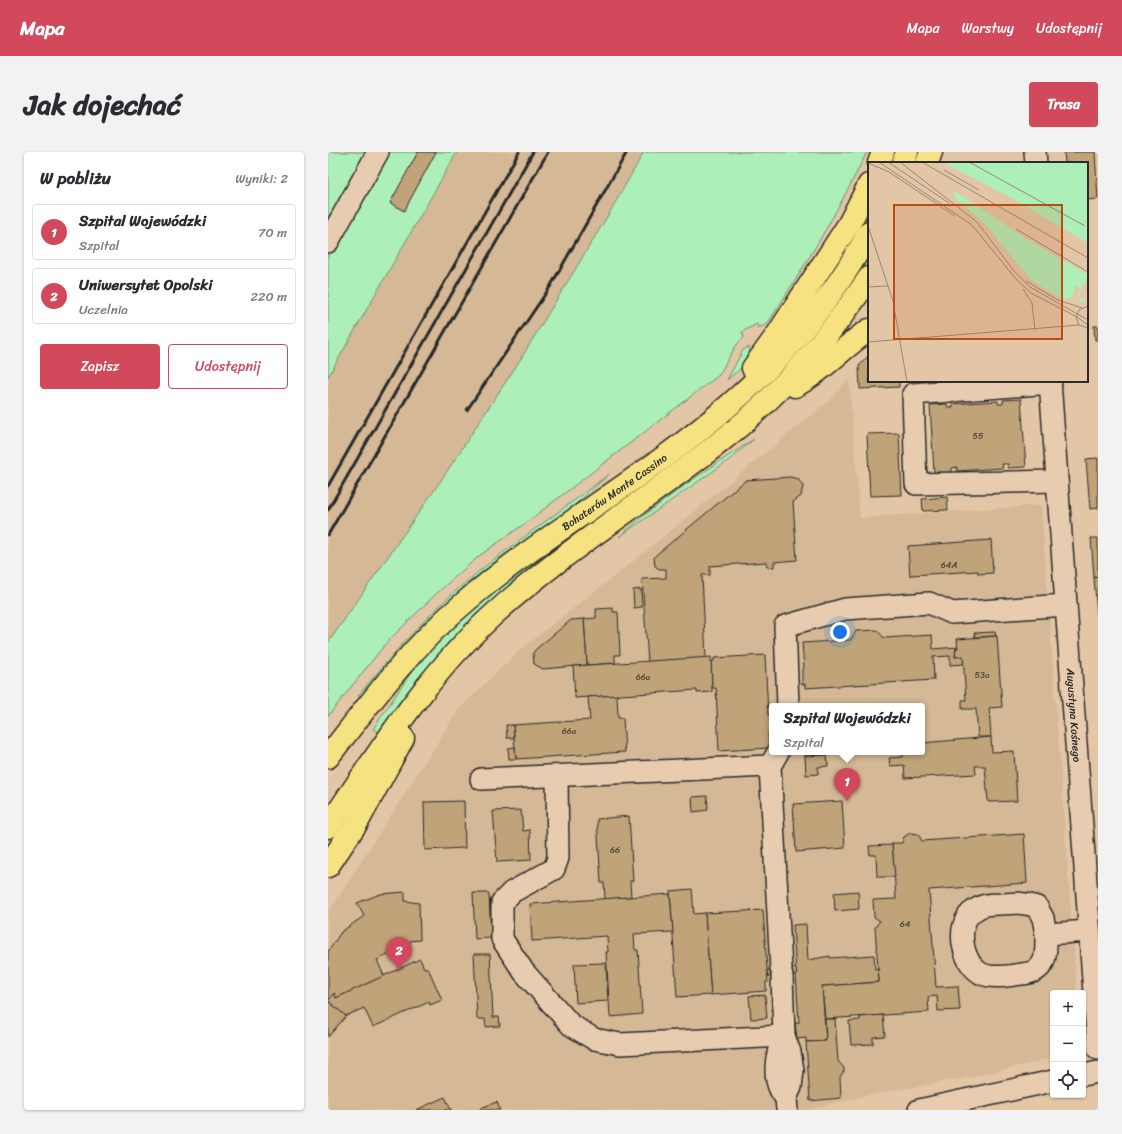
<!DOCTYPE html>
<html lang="pl">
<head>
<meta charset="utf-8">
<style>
  body { margin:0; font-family:Sriracha,sans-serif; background:#f2f2f3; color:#2b2b33 }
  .controls { position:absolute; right:12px; bottom:12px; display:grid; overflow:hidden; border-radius:4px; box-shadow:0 1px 3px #0004 }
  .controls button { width:36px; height:36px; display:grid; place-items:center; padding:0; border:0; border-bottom:1px solid #e1e1e2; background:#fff; color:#2b2b33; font:20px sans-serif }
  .you { position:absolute; left:512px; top:480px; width:14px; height:14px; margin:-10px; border:3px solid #fff; border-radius:50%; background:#1a73e8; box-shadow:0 0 0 6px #1a73e833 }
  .badge { display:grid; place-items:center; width:26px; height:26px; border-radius:50%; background:#d1495b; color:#fff; font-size:13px; font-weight:700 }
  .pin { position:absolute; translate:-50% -33px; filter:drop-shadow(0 1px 2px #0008) }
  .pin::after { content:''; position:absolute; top:21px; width:14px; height:12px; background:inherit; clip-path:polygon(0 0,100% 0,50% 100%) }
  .popup { position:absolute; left:441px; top:551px; width:156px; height:52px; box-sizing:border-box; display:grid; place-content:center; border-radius:4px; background:#fff; filter:drop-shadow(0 1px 3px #0005); font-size:13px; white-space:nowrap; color:#7c7c81 }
  .popup b { font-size:15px; color:#2b2b33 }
  .popup::after { content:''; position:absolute; left:50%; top:100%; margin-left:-8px; border:8px solid transparent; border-top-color:#fff }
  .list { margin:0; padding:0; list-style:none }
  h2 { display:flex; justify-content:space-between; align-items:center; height:52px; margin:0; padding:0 16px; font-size:17px }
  h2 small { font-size:13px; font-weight:400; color:#7c7c81 }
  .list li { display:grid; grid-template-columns:26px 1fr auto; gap:12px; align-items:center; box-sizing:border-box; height:56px; margin:0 8px 8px; padding:0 8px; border:1px solid #e1e1e2; border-radius:4px }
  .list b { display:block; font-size:15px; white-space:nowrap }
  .list p { margin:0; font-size:13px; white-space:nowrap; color:#7c7c81 }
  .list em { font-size:13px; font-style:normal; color:#7c7c81 }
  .actions { display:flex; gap:8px; padding:12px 16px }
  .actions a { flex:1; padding:9px 0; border:1px solid #d1495b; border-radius:4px; text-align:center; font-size:14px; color:#d1495b }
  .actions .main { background:#d1495b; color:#fff }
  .icon { flex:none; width:22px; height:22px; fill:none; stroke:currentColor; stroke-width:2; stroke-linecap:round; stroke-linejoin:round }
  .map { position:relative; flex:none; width:770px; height:958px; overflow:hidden; border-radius:4px }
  header { display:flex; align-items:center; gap:24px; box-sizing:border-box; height:56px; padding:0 20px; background:#d1495b; color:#fff }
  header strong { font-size:19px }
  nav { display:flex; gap:22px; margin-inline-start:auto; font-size:14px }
  .intro { display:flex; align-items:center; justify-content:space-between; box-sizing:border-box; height:96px; padding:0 24px }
  h1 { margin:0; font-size:28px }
  .button { padding:10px 18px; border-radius:4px; background:#d1495b; color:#fff; font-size:14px; font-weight:700 }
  main { display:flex; gap:24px; padding:0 24px }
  aside { flex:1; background:#fff; border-radius:4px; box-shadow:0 1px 3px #0004 }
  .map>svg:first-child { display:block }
</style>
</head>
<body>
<header>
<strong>Mapa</strong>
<nav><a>Mapa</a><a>Warstwy</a><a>Udostępnij</a></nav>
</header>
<div class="intro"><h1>Jak dojechać</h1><a class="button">Trasa</a></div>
<main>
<aside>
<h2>W pobliżu<small>Wyniki: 2</small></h2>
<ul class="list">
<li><span class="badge">1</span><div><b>Szpital Wojewódzki</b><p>Szpital</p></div><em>70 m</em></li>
<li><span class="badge">2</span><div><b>Uniwersytet Opolski</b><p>Uczelnia</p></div><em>220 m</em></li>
</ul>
<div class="actions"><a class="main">Zapisz</a><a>Udostępnij</a></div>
</aside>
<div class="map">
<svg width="770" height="958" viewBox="0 0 770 958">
  <rect width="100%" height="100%" fill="#e3c6a6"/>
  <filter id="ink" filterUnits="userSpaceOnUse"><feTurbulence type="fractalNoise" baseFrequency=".025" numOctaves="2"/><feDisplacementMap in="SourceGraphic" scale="8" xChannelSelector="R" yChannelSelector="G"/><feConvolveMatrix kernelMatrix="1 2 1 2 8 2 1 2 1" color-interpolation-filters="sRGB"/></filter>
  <g filter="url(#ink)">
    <g fill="#d5b996" fill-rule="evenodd">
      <path d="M129 0H316L282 60 192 208 112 330 0 491V225Z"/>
      <path d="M521 226 532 366 713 353 749 841H725V906L653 923 536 944 479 958H0V761L131 557 193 497 308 407 502 248ZM444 554H594V600H444Z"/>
    </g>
    <g fill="#adefb8" stroke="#6c8d72">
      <path d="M0 0H129L0 225Z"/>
      <path d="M316 0H539C509 61 476 116 439 172L430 176 429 172 414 180 416 185 407 195 391 223 199 370 151 404 110 440 59 490 0 564V491L112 330 192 208 282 60Z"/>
      <path d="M541 99V108L528 130 490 182 432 244 318 336 52 581 45 577 82 522 113 484 157 445 343 310Z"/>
      <path d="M421 195C424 210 409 219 399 228L415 198Z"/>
      <path d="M426 287 401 308 291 385 314 365 361 330Z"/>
      <path d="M281 322 38 542 30 544C68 497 108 453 155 416 196 384 240 354 281 322Z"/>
    </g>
    <g fill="#c0a379" stroke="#2b2b2b">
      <path d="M90 0H108L76 59 62 51Z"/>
      <path d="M736 0H767L770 47 759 48V11H737Z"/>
      <path d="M766 174H770V188H767Z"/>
      <path d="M541 203V229H571V235L532 237 531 214Z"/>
      <path d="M693 247 698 315 680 316V312H674L675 316 629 319V315L624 316V320L606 321 602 253 619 252 620 256 625 255V252L670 249V252H675V248Z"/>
      <path d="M571 281 574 343 542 344 539 282Z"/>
      <path d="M770 306V356L762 357 758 307Z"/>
      <path d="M462 325 470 327 475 334 473 344 465 350 469 408 446 410V415H439L438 410 382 414V423H374L378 506 320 510 314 427 338 426V417H331L327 414 326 406 328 403 418 328Z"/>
      <path d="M619 345 620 358 595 359 594 347Z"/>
      <path d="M763 386H770V425L766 426Z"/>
      <path d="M661 387H663L665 421 650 422V419L583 423 582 425 580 394 662 388Z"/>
      <path d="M770 425V462H769L766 426Z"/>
      <path d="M313 437 314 455 306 456 305 438Z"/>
      <path d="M285 456V460H290L292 503H287V511L259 513 256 467 268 466V457Z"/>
      <path d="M256 467 259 513 215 517 206 512 205 501 208 497 243 468Z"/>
      <path d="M549 478 556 486 604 483 605 497 630 495 628 496 627 505 635 504 636 512 622 513V504L605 505 606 528 477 536V532H474V517L476 516 474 491 522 488 528 479Z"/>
      <path d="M667 480 668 484 647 485 646 481Z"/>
      <path d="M669 484 674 555 661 556 663 585H650L648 557H634V548H638L635 504 627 505 628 496H630L629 487Z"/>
      <path d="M437 503 440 563H444V581H440L441 596 391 599 388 536H384L383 510 386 509V506Z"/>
      <path d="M383 505 384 540 369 541V538L247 546 245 514Z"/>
      <path d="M289 543 290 566H295L297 600 188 607 185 573 262 568 260 545Z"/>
      <path d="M178 573H185L186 586H179Z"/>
      <path d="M663 585 664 600 686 599 689 649 660 650 657 614H647L648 622 577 626 576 613 562 614 561 606 575 605V600H594V591Z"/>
      <path d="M187 595 188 607H181L180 596Z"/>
      <path d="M476 600H499V602L477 604Z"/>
      <path d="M499 603 500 614 490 615V622L478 623 477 604Z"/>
      <path d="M379 644 380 658 365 660 364 645Z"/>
      <path d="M136 649 137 696 97 698 96 650Z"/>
      <path d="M514 649 517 696 468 700 465 652Z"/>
      <path d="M193 658 195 679 202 678 203 708 169 710 165 659Z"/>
      <path d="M301 664 305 729H302L303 745 277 747 276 731H273L269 667Z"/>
      <path d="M582 681 590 682 594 689 696 682 699 731 601 738 608 835 630 834 632 858 610 859 609 844 600 845 601 860 497 867 494 834 551 830 547 775 552 769 546 765 545 748 568 747 564 691H574L576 685Z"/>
      <path d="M564 693 567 725H549L548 703H542L541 694Z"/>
      <path d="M364 737 366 762 377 761 383 843 349 845 342 739Z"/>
      <path d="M530 739 531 757 507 759 506 741Z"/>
      <path d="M77 740V749L91 751 92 788 82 789V793L49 808 56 824 8 846 6 841 0 849V800L13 780 36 764 29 751 52 742Z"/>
      <path d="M145 741H161L163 786 147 787Z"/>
      <path d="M342 742 345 780 306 782 307 798H310L314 862 282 865 278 800H280L279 784 204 789 202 752Z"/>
      <path d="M435 758 440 830H438V839L383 843 377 761Z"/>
      <path d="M478 772 480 808 502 804V806L546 803 547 818 550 817 551 830 494 834 498 889 478 890V886L469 887 467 871H471L465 773Z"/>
      <path d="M146 802H162L165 865H171L172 874 158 875 157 867H149Z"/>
      <path d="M92 807 96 816H100L114 848 102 853 101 850 45 875 36 856 18 864 0 849 6 841 8 846Z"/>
      <path d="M278 811 280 849 248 851 246 812Z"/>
      <path d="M468 816 469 823 440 825 439 818Z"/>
      <path d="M437 843 439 866 423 867 421 844Z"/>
      <path d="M0 849 18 864 0 885Z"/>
      <path d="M555 863 557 884 545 885V892L523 893 521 869 532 868V865Z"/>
      <path d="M497 867H507L510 909 516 916V919L512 925 513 946 482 949 478 890 498 889Z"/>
      <path d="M117 945 123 958H88Z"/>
      <path d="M169 950 172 958H151L155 955Z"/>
    </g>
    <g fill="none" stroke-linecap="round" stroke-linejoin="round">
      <g stroke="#2b2b2b" stroke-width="24">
        <g id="minor">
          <path d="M707 0 708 11"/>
          <path d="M0 90 50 0"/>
          <path id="s1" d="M722 229 770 897"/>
          <path d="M723 231 585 242 588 332 729 329"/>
          <path d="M460 554 457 474 517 457 601 451 624 461 738 453"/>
          <path d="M450 600 442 614 453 817"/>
          <path d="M229 624 230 706 226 717 184 740 174 750V787L196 820 243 873 266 887 292 892 456 884"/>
          <path d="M153 627 442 614"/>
          <path d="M718 782C718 802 720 820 694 822 684 823 671 826 661 824 635 821 624 771 647 758 655 752 664 752 673 752 686 751 696 750 709 755L715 766 718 782 761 779"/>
          <path d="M454 824 456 884 462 900 465 918 463 935 458 946 459 958"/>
          <path d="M456 885C447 903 443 930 458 946"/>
          <path d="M755 923 770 920"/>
          <path d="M591 958 725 929"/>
        </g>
      </g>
      <g stroke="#2b2b2b" stroke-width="25">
        <g id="major">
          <path d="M551 11 555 0"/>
          <path d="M575 11 579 0"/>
          <path d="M599 11 603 0"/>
          <path d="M425 216 449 183 521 72 541 33"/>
          <path d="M467 234C494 220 515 195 541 178"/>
          <path id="s2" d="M0 605C42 551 83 495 136 451 219 379 317 327 399 255 456 206 504 147 541 81"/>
          <path d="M0 675C51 600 98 524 165 463 235 399 318 349 392 290 451 244 499 188 541 126"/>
          <path d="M0 714 30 669 75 586"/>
        </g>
      </g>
      <use href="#minor" stroke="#e8ccaf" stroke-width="21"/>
      <use href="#major" stroke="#f7e281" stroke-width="22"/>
      <g stroke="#2b2b2b" stroke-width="3">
        <path d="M139 258 222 135 299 0"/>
        <path d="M0 334 191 0"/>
        <path d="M0 358 205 0"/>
        <path d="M0 383 220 0"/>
      </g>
    </g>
  </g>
  <g text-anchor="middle" stroke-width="4" stroke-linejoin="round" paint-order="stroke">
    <g font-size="9" fill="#50493e">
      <text x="650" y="287">55</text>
      <text x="621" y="416">64A</text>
      <text x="654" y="526">53a</text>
      <text x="315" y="528">66a</text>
      <text x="241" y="582">66a</text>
      <text x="287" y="701">66</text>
      <text x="577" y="775">64</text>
    </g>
    <g font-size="11" fill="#2b2b2b" stroke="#e8ccaf">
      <text dy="4" stroke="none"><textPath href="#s2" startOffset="393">Bohaterów Monte Cassino</textPath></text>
      <text dy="4" stroke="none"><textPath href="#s1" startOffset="335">Augustyna Kośnego</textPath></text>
    </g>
  </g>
  <g transform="translate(540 10)">
    <rect width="220" height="220" fill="#e3c6a6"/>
    <path d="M74 0H220V81L138 33ZM85 28 157 76 220 113 210 135 220 139 214 140 210 136 212 126 208 123 204 135 196 137 211 141 195 137 164 119 117 62 87 36Z" fill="#adefb8"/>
    <path fill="none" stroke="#998875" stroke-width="1" d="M11 0 104 63 148 117 163 131 209 155 220 163M20 0 81 41M32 0 109 60 146 109 162 125 220 158M54 0 220 96M101 0 217 64M0 1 21 10 87 54M76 8 111 28M0 64 25 139 39 220M148 67 220 110M158 119 190 138 214 146M0 125 20 124M155 127 164 141 167 168M220 144 211 148 208 155 211 163 220 166M0 180 211 163"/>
    <path fill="#b94e14" fill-opacity="0.15" stroke="#b94e14" stroke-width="2" d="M26 43H194V177H26Z"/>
    <rect width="220" height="220" fill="none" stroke="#2b2b2b" stroke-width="2"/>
  </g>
</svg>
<div class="controls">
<button>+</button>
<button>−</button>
<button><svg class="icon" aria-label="locate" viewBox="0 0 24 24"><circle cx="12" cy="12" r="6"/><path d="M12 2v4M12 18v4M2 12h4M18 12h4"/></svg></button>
</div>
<div class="you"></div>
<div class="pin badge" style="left:519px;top:649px">1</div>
<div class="popup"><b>Szpital Wojewódzki</b>Szpital</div>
<div class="pin badge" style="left:71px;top:818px">2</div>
</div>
</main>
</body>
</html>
